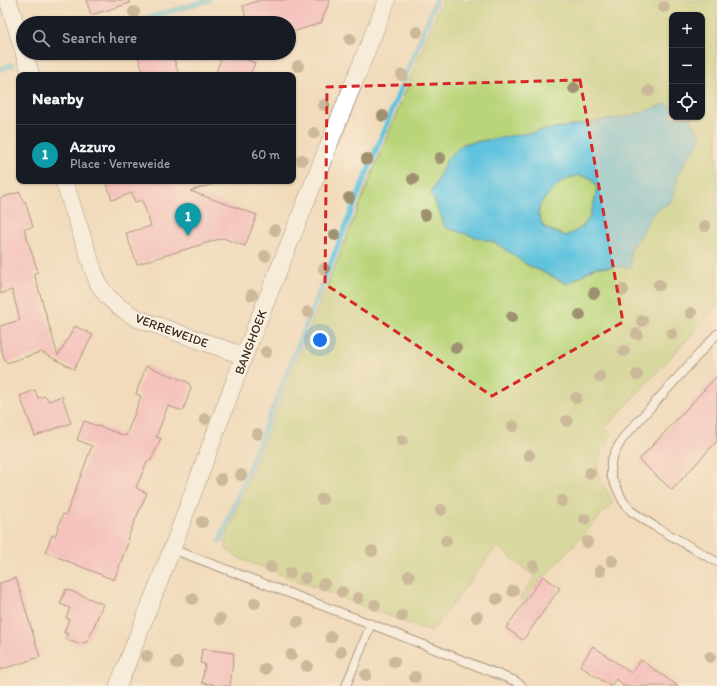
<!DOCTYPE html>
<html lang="en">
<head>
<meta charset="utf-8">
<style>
  body { margin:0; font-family:Itim,sans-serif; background:#242831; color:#f1f3f6 }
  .controls { position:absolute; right:12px; top:12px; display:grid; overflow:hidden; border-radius:8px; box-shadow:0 1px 3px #0004 }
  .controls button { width:36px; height:36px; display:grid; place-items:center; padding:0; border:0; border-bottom:1px solid #363941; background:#171b24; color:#f1f3f6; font:20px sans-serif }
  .you { position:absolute; left:320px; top:340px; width:14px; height:14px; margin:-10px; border:3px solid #fff; border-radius:50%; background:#1a73e8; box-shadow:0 0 0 6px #1a73e833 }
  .badge { display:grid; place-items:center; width:26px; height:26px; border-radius:50%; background:#1f6fb2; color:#fff; font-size:13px; font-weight:700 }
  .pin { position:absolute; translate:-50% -33px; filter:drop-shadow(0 1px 2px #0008) }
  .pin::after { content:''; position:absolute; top:21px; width:14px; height:12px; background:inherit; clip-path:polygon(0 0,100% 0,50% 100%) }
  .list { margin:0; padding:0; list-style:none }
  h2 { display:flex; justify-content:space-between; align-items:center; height:52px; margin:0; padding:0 16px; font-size:17px }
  h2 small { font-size:13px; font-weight:400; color:#9ea1a6 }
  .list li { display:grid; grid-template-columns:26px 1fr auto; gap:12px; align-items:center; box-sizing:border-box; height:60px; padding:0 16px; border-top:1px solid #363941 }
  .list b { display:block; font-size:15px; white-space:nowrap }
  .list p { margin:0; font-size:13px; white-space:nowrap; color:#9ea1a6 }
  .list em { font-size:13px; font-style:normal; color:#9ea1a6 }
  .icon { flex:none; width:22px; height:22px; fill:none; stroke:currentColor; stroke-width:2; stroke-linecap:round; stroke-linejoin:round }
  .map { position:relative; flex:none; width:717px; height:686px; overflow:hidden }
  .search { position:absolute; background:#171b24; box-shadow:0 1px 3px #0004; left:16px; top:16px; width:280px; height:44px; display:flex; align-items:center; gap:10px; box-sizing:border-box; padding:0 14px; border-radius:22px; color:#9ea1a6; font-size:15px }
  .panel { position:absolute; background:#171b24; box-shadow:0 1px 3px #0004; left:16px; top:72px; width:280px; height:112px; border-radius:8px }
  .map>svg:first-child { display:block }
</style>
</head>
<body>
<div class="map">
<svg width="717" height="686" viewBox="0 0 717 686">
  <rect width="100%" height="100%" fill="#fcf5e5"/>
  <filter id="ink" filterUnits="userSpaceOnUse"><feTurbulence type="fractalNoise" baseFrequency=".025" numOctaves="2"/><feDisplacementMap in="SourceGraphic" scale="8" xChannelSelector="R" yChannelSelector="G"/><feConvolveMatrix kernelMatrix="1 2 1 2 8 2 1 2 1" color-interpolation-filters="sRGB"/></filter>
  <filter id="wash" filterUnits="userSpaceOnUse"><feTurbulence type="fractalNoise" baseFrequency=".012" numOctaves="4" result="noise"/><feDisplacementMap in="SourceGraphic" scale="16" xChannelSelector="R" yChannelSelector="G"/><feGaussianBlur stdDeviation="0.9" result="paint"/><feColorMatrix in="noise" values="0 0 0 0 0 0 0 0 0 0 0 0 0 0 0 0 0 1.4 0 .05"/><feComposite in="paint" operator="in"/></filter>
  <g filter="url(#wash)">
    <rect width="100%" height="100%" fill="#f1dbbb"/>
    <g fill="#b9d479" stroke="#7a7f4c" fill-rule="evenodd">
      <path d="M442 0H717V304L704 321 605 428 612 435C604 446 594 463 599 477 603 486 609 494 613 502L544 577 543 576 525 601 520 598 535 577 497 546 431 632 239 558 226 549 225 539ZM672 15H702V117H689L702 138 680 170 671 202 654 212 630 252 631 266 595 267 568 284 526 264 496 243 463 144 630 116 666 104 672 107Z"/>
      <path d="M578 175 591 178 597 187C595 201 592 220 579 229 575 232 569 234 565 236L544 227 538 215 540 204 552 190 563 181Z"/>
    </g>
    <path fill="#60c3de" stroke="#4e767e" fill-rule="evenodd" d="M666 104 672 107V117H689L702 137 680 170 671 202 654 212 630 252 631 267H595L568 284 526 264 496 243 446 228 431 193 448 158 463 144 630 116ZM578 175 591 178 597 187C595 201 592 220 579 229 575 232 569 234 565 236L544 228 538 215 540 204 552 190 563 181Z"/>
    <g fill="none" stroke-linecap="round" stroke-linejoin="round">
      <g stroke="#60c3de" stroke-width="5.5">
        <path d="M130 23 209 0"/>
        <path d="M0 69 12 65"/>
        <path d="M220 541 436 0"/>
      </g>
    </g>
    <g id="blocks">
      <g fill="#fba5c1">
        <path d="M86 0H129L130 3 91 15Z"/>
        <path d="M260 0H330L321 23 289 33V23H259L246 18 243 6Z"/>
        <path d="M137 53H172L179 75H144Z"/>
        <path d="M223 53H228L255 63 250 75H215Z"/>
        <path d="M106 181H213V184L190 191 257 215 245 246 223 238 137 264 126 233 151 226 142 200 135 202 132 193 112 200Z"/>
        <path d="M20 192 23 202 25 201 33 227 24 229 38 272 34 273 58 356 75 326 93 335 74 369 41 352 6 363 0 346V326L20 320 12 290 0 294V198Z"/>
        <path d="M146 366 188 382 191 388 183 411 168 406 156 437 161 438 151 461 148 460 136 488 147 493 127 539 129 540 114 580 45 552 52 535 55 536 63 514 66 515 92 446 77 440 84 421 126 436 141 396 136 394Z"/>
        <path d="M717 376V441L672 490 639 460Z"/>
        <path d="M35 390 38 398 46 396 48 401 62 396 71 423 35 436 20 396Z"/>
        <path d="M543 576 560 588 523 640 506 628Z"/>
        <path d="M16 578 40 657 0 670V583Z"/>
        <path d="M66 589 103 604 88 641 79 644 65 639 68 634 64 633 69 619 66 618 70 608 60 604Z"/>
        <path d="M593 646 631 673 641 660 678 686H622L623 684 616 679 611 686H610L580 666Z"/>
        <path d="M202 649 234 653 230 686H213V684L202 683 205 664 200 663Z"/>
      </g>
    </g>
  </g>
  <g filter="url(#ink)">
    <use href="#blocks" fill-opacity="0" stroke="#564536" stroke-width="1"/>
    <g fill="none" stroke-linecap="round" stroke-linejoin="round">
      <g stroke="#564536" stroke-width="10">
        <g id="service">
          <path d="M717 334 623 438 616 450 611 461V476L623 501 631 511 654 526 717 562"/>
          <path d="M172 549 371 624 515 681 522 686"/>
          <path d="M346 686 371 624"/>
        </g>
      </g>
      <g stroke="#564536" stroke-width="18">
        <g id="minor">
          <path d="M8 0 23 49"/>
          <path d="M24 53 31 75"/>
          <path d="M64 181 94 272 99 285 107 296 118 306 136 318 244 356"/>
          <path d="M118 686 172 549 244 356 387 0"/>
        </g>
      </g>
      <use href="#service" stroke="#fff" stroke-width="8"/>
      <use href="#minor" stroke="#fff" stroke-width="17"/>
    </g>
    <g fill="#9e9171">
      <circle cx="664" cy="7" r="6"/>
      <circle cx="134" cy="12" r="6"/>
      <circle cx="417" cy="32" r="6"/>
      <circle cx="350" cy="39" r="6"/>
      <circle cx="298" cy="66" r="6"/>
      <circle cx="402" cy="75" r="6"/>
      <circle cx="574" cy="88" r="6"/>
      <circle cx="649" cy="91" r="6"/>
      <circle cx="324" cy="105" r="6"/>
      <circle cx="383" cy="116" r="6"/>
      <circle cx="314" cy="133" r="6"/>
      <circle cx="440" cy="158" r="6"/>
      <circle cx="367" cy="159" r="6"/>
      <circle cx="302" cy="160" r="6"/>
      <circle cx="413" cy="179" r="6"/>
      <circle cx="349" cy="198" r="6"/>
      <circle cx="425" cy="215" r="6"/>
      <circle cx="705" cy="226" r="6"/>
      <circle cx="275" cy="230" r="6"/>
      <circle cx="335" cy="235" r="6"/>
      <circle cx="265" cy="256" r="6"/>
      <circle cx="324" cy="269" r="6"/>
      <circle cx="659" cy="285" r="6"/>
      <circle cx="623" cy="290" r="6"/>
      <circle cx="594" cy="293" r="6"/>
      <circle cx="252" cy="295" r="6"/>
      <circle cx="308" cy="312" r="6"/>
      <circle cx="691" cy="313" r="6"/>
      <circle cx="580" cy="315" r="6"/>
      <circle cx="512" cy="317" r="6"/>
      <circle cx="642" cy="321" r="6"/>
      <circle cx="637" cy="334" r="6"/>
      <circle cx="672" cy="334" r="6"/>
      <circle cx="456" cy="348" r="6"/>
      <circle cx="624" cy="351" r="6"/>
      <circle cx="266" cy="352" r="6"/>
      <circle cx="637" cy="375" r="6"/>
      <circle cx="600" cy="377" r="6"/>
      <circle cx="576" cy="398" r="6"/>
      <circle cx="205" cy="419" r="6"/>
      <circle cx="567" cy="421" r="6"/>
      <circle cx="513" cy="426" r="6"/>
      <circle cx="257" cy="434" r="6"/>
      <circle cx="402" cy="440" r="6"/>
      <circle cx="529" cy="455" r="6"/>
      <circle cx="590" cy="473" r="6"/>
      <circle cx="241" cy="475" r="6"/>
      <circle cx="221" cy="479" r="6"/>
      <circle cx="322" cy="499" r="6"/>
      <circle cx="562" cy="501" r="6"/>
      <circle cx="441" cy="510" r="6"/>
      <circle cx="585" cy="519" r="6"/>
      <circle cx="202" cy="522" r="6"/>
      <circle cx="446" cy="541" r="6"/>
      <circle cx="587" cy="542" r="6"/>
      <circle cx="372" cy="551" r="6"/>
      <circle cx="612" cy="561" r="6"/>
      <circle cx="534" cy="566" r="6"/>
      <circle cx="271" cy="567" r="6"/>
      <circle cx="600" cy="571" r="6"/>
      <circle cx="290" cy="573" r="6"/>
      <circle cx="409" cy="576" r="6"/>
      <circle cx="305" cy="578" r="6"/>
      <circle cx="324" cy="584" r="6"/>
      <circle cx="513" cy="591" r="6"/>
      <circle cx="342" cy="592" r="6"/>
      <circle cx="358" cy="598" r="6"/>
      <circle cx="192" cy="599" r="6"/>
      <circle cx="497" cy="599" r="6"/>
      <circle cx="255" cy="603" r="6"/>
      <circle cx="375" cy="605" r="6"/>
      <circle cx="402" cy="616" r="6"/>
      <circle cx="477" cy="617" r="6"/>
      <circle cx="220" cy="619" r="6"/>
      <circle cx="298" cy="622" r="6"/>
      <circle cx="331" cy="637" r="6"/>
      <circle cx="341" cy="652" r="6"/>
      <circle cx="291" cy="655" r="6"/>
      <circle cx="147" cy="656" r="6"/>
      <circle cx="710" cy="657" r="6"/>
      <circle cx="394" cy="662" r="6"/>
      <circle cx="177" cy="663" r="6"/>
      <circle cx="307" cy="666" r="6"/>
      <circle cx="265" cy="669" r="6"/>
      <circle cx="366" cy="675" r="6"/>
      <circle cx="415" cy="677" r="6"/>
    </g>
  </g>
  <path d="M0 0H717V686H0ZM580 80 623 322 492 396 325 284 327 87Z" fill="#f1dbbb" fill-opacity=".55" fill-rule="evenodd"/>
  <path fill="none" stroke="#d62828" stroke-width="3" stroke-dasharray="8 5" stroke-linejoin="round" d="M580 80 623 322 492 396 325 284 327 87Z"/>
  <g text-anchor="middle" stroke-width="3" stroke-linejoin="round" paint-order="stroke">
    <g font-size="13" fill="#3b2a1e" stroke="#fcf5e5">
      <text transform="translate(172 330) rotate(20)" y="5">VERREWEIDE</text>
      <text transform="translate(250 342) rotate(-69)" y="5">BANGHOEK</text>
    </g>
  </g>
</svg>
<div class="controls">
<button>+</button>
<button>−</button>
<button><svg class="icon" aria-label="locate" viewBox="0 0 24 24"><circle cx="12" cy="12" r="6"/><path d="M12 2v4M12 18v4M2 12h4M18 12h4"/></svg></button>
</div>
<div class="you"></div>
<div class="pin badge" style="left:188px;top:236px;background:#0f9aa8">1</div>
<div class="search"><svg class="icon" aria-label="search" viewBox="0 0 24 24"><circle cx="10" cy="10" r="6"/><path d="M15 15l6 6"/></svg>Search here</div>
<section class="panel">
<h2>Nearby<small></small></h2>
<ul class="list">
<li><span class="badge" style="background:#0f9aa8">1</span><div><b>Azzuro</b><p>Place · Verreweide</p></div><em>60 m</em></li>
</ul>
</section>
</div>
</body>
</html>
